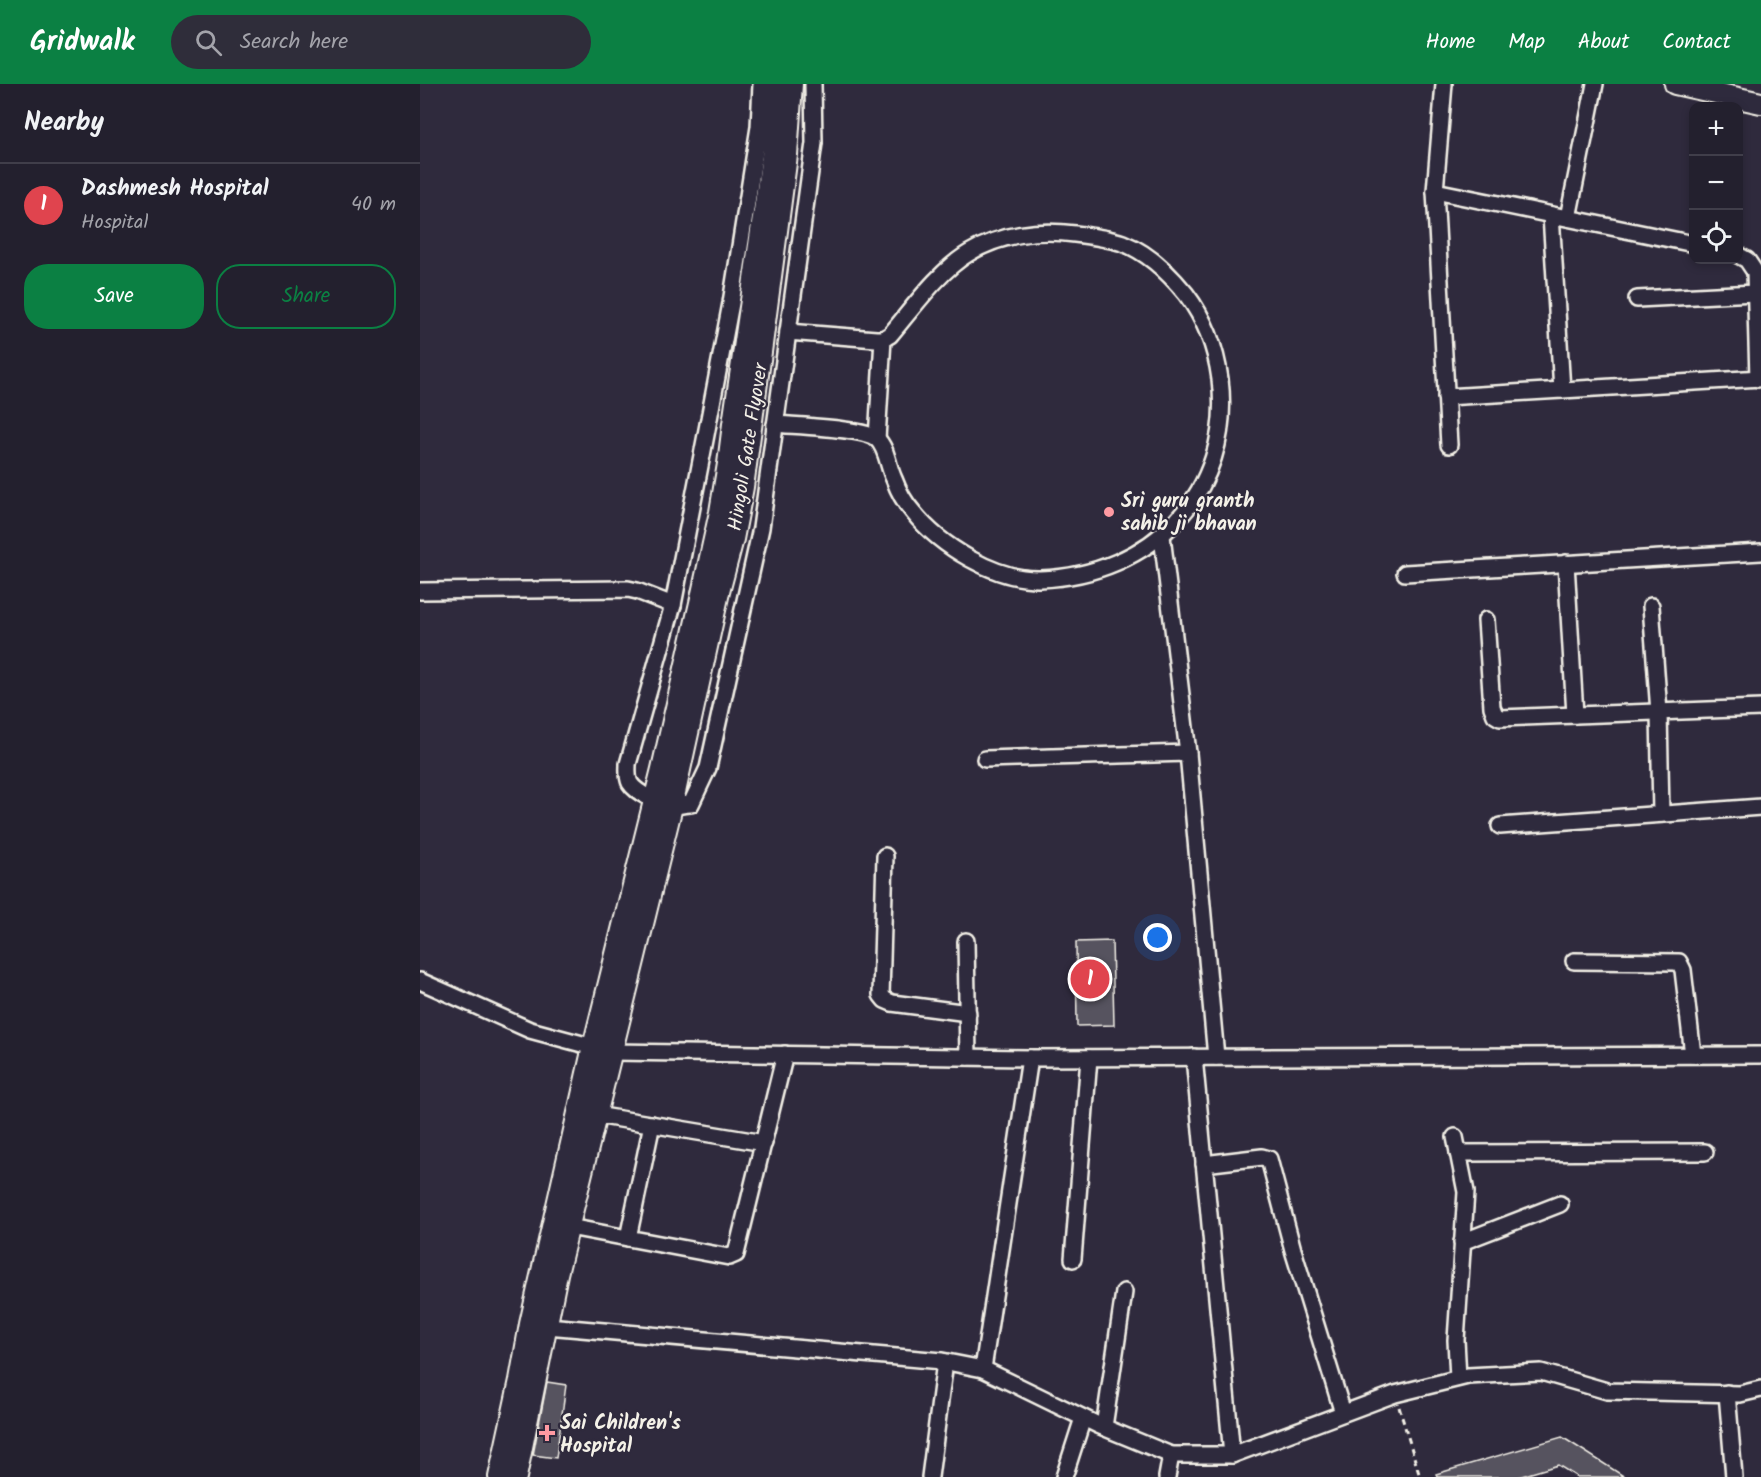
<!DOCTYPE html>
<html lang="en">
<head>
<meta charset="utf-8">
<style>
  body { margin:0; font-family:Kalam,sans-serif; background:#2f2d3a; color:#f1f3f6 }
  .controls { position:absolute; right:18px; top:18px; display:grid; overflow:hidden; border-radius:12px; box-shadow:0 3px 9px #0003 }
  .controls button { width:54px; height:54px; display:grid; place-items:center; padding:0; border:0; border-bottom:2px solid #403e4a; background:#23202e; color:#f1f3f6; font:30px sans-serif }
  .you { position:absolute; left:738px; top:854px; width:21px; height:21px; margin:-15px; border:4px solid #fff; border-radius:50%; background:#1a73e8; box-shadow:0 0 0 9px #1a73e833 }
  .badge { display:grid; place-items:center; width:39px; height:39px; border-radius:50%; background:#0b8043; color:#fff; font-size:20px; font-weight:700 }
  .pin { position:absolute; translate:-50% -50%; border:3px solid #fff; box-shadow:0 2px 6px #0006 }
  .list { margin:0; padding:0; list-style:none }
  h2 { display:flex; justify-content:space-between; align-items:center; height:78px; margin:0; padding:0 24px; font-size:26px }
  h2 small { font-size:20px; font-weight:400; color:#a3a3aa }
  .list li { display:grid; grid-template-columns:39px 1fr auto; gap:18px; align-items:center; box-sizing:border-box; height:84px; padding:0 24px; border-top:2px solid #403e4a }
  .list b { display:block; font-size:22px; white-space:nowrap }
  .list p { margin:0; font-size:20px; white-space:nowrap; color:#a3a3aa }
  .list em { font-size:20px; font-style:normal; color:#a3a3aa }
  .actions { display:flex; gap:12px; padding:18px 24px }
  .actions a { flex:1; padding:14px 0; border:2px solid #0b8043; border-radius:24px; text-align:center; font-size:21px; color:#0b8043 }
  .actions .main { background:#0b8043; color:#fff }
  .icon { flex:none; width:33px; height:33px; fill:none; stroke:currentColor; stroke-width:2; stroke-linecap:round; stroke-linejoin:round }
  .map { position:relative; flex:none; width:1341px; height:1393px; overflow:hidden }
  header { display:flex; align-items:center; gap:36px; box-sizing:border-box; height:84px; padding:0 30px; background:#0b8043; color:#fff }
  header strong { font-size:28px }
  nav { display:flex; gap:33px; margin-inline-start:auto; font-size:21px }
  .search { width:420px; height:54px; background:#2f2d3a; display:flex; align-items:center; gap:15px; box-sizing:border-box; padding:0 21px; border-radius:33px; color:#a3a3aa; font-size:22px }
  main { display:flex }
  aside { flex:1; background:#23202e }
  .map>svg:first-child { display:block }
</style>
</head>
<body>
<header>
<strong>Gridwalk</strong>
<div class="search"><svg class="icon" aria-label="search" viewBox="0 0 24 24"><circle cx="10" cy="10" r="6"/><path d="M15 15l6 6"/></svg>Search here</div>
<nav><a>Home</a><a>Map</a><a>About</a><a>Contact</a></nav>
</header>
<main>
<aside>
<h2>Nearby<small></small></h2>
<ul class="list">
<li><span class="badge" style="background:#e0444e">1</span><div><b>Dashmesh Hospital</b><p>Hospital</p></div><em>40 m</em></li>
</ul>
<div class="actions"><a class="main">Save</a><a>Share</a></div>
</aside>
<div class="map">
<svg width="1341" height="1393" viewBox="0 0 1341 1393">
  <rect width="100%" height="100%" fill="#2f2a3d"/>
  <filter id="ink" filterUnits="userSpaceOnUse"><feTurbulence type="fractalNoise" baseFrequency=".0167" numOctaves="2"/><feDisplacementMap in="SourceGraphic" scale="12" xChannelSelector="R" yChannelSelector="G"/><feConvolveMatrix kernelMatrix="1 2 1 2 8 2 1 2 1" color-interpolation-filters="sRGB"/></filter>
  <g filter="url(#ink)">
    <g fill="#56525f" stroke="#f4f1e8" stroke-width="1.5">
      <path d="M692 857 694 941 657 942 656 858Z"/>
      <path d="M127 1298 146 1301 136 1374 113 1371Z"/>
      <path d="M1142 1353 1205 1393H1157L1138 1381 1098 1393H1017L1016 1390Z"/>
    </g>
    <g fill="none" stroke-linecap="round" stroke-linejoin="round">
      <g stroke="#f4f1e8" stroke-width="20">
        <g id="minor">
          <path d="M341 0 339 43 311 219 285 356 253 521 208 680C208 686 207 693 210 699 216 709 240 720 252 722 258 722 265 720 271 720L288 684 341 444 394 59 393 0"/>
          <path d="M1024 0 1015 107 1029 361"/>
          <path d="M1015 107 1274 160"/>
          <path d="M1131 131 1142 306"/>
          <path d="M1148 134 1175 0"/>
          <path d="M1318 171 1327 176 1335 188 1338 295"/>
          <path d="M1217 215 1335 209"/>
          <path d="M1026 313 1341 294"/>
          <path d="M355 340C375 342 445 344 457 355 467 364 468 383 474 395 478 406 485 419 493 428 520 462 575 496 620 495 731 491 814 409 800 295 796 265 785 235 766 210 749 189 729 169 703 159 687 154 671 152 655 150 619 145 581 150 549 169 519 187 493 224 470 251L463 255H456L368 248"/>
          <path d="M457 355 463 255"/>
          <path d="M742 452 768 669 796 973"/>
          <path d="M1146 479 1155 631"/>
          <path d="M985 489 1341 468"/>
          <path d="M0 507 208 505 217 507 253 521"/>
          <path d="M1231 522 1239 628 1241 730"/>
          <path d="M1066 536 1072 623 1075 631 1080 634 1341 624"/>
          <path d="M565 675 768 669"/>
          <path d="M1080 742 1341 723"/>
          <path d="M465 772 461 911 465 916 472 919 548 929"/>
          <path d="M546 857 548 973"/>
          <path d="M1154 877 1259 878 1263 886 1273 971"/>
          <path d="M0 897 110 946 192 968 610 974 1341 971"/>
          <path d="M774 973 812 1371"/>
          <path d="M176 1031 344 1059"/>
          <path d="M1035 1053 1046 1108 1036 1256 1038 1294"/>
          <path d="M1038 1069 1285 1068"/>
          <path d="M784 1080 842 1073 849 1075 873 1166 923 1329"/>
          <path d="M149 1143 309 1173 316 1170 365 970"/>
          <path d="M208 1154 232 1040"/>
          <path d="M1042 1158 1140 1120"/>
          <path d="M653 1175 669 974"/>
          <path d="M116 1241 522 1277 563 1285 678 1341 751 1371H812L975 1310 1048 1292 1121 1288 1187 1307 1320 1310 1341 1305"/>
          <path d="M563 1285 610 974"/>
          <path d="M1307 1309 1314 1393"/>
          <path d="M684 1343 704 1208"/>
          <path d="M510 1393 525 1278"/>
          <path d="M644 1393 663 1334"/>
          <path d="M747 1393 751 1371"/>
        </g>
      </g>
      <g stroke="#f4f1e8" stroke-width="24">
        <g id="major">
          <path d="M1255 0 1341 19"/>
          <path d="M79 1393 100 1296 110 1240 173 963 242 685 280 519 300 428 308 380 313 340 352 72 357 0"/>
          <path d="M96 1393 137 1190 252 722 299 508 313 455 323 403 331 344 367 71 372 0"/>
        </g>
      </g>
      <path stroke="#f4f1e8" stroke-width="3" stroke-dasharray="6 4.5" stroke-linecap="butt" d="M979 1323 1000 1393"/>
      <use href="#minor" stroke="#2f2a3d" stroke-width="15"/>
      <use href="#major" stroke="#2f2a3d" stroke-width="20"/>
    </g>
  </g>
  <g fill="#ff9aa2" stroke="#2f2a3d" stroke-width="2">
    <circle cx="689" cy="428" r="6"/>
    <path d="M124 1340h6v6h6v6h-6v6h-6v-6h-6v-6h6z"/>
  </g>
  <g text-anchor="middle" stroke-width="4.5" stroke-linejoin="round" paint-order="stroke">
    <g font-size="20" fill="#f4f1e8" stroke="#2f2a3d">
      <text transform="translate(327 363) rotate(-81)" y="7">Hingoli Gate Flyover</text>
    </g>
    <g font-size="20" font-weight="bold" fill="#f4f1e8" stroke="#2f2a3d" text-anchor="start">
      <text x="701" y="423">Sri guru granth<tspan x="701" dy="23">sahib ji bhavan</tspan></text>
      <text x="140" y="1345">Sai Children's<tspan x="140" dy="23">Hospital</tspan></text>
    </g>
  </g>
</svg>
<div class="controls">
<button>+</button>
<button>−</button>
<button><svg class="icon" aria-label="locate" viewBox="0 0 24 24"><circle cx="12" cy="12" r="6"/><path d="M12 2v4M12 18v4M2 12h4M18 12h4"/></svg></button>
</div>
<div class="you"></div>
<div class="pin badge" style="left:670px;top:895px;background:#e0444e">1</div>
</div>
</main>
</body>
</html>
